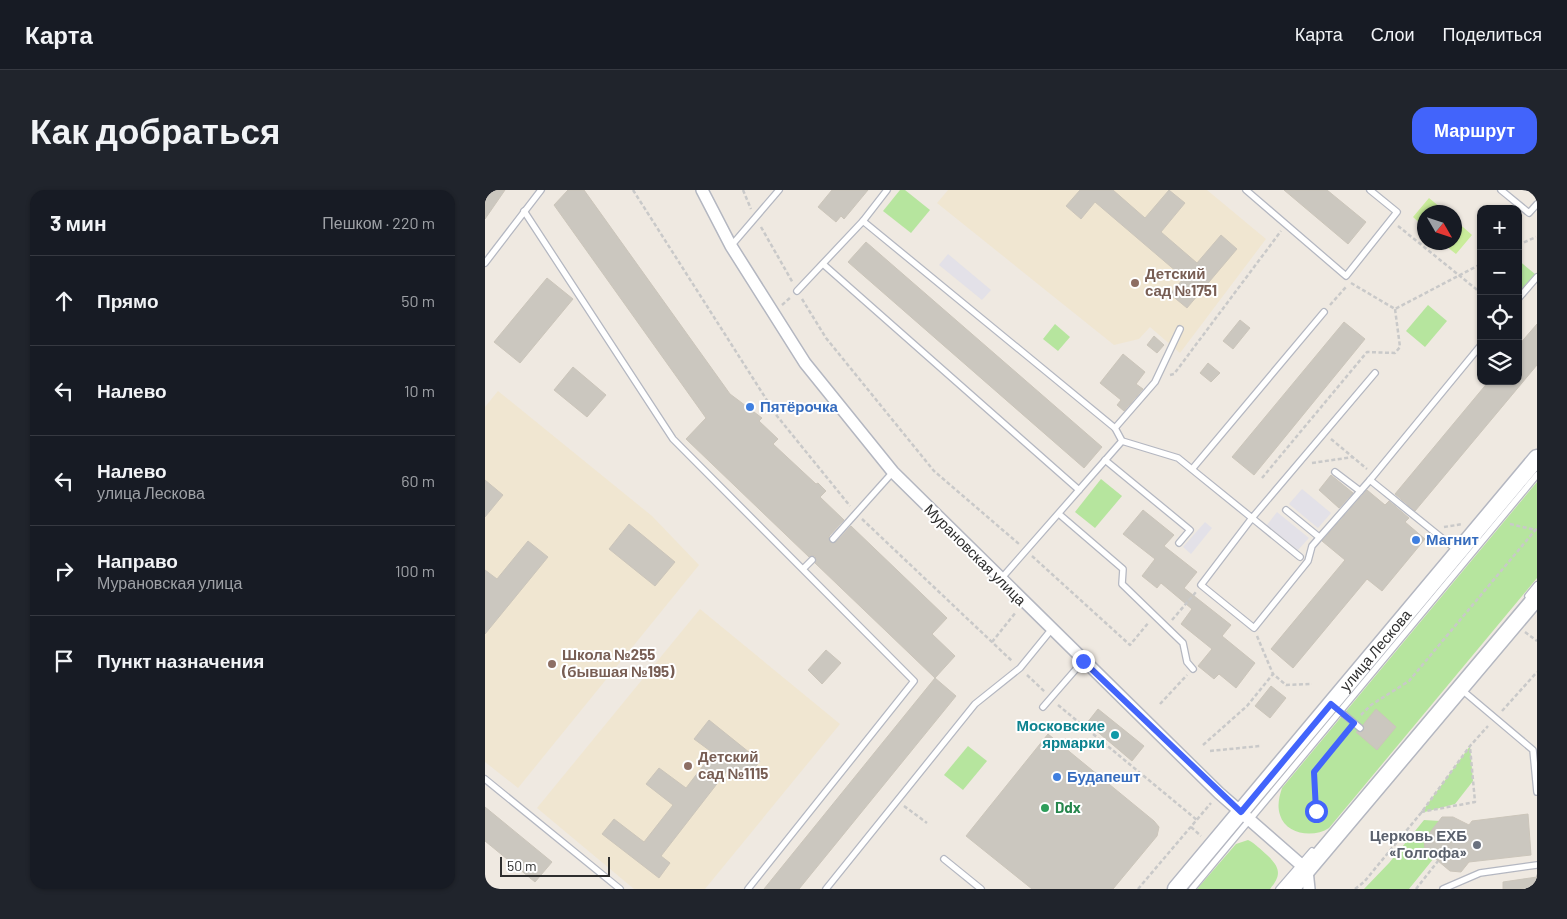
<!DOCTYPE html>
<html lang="ru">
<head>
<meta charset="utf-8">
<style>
  body { margin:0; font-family:Barlow,sans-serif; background:#20242c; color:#f1f3f6 }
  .controls { position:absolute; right:15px; top:15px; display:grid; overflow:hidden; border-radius:10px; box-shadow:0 1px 4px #0004 }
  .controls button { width:45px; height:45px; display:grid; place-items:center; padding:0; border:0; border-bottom:1px solid #363941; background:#171b24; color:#f1f3f6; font:25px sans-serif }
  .compass { position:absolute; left:932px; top:15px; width:45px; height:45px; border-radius:50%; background:#171b24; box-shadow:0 1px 4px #0004; rotate:129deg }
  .scale { position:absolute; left:15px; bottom:12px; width:110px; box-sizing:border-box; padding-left:5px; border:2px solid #2e2e2e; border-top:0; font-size:14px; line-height:18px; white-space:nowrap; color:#2e2e2e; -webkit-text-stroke:4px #fff; paint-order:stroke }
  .stop { position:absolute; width:15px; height:15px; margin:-11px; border:4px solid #4264fb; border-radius:50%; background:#fff }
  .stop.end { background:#4264fb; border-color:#fff; box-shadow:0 1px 5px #0008 }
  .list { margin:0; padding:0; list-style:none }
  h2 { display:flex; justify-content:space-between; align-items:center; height:65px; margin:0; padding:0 20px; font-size:21px }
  h2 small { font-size:16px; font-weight:400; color:#9ea1a6 }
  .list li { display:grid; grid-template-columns:32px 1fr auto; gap:15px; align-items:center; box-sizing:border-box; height:90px; padding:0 20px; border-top:1px solid #363941 }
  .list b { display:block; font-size:19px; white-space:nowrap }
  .list p { margin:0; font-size:16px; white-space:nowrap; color:#9ea1a6 }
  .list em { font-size:16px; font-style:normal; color:#9ea1a6 }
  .icon { flex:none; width:28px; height:28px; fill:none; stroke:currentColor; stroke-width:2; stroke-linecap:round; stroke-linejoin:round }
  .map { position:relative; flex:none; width:1052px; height:699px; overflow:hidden; border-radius:15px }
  header { display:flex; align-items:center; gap:30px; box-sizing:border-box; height:70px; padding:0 25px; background:#171b24; border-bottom:1px solid #363941 }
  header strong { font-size:24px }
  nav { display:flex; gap:28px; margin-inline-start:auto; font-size:18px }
  .intro { display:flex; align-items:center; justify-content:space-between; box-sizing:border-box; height:120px; padding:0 30px }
  h1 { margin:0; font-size:35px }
  .button { padding:12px 22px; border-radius:15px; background:#4264fb; color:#fff; font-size:18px; font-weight:700 }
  main { display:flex; gap:30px; padding:0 30px }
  aside { flex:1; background:#171b24; border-radius:15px; box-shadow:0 1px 4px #0004 }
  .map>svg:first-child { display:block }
</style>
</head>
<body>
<header>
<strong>Карта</strong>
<nav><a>Карта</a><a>Слои</a><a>Поделиться</a></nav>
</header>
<div class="intro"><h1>Как добраться</h1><a class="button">Маршрут</a></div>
<main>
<aside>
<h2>3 мин<small>Пешком · 220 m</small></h2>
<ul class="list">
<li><svg class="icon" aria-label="ahead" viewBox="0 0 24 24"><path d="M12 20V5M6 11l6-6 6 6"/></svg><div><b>Прямо</b></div><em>50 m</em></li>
<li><svg class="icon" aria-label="left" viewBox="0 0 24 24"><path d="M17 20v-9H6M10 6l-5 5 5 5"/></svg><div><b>Налево</b></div><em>10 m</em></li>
<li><svg class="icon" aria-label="left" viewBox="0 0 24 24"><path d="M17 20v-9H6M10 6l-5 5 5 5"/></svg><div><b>Налево</b><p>улица Лескова</p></div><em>60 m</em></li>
<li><svg class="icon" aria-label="right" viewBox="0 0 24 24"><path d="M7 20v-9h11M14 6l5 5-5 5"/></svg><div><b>Направо</b><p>Мурановская улица</p></div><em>100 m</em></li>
<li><svg class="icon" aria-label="arrive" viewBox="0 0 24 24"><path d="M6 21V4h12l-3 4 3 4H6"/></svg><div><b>Пункт назначения</b></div></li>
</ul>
</aside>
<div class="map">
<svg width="1052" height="699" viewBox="0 0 1052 699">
  <rect width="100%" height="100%" fill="#efe9e1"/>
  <g fill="#e3e1e8">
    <path d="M463 64 506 100 497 110 454 75Z"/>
    <path d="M817 299 846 323 833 338 804 314Z"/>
    <path d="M792 322 824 348 813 360 782 335Z"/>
    <path d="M720 332 727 338 706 364 698 357Z"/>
  </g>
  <g fill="#f0e6d1">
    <path d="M463 0H722L781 49 695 163 665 137 654 149 629 155 452 13Z"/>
    <path d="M13 201 167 326 214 375 33 598 0 572V217Z"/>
    <path d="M215 419 355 534 220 699H149L52 618Z"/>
  </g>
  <g fill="#b6e59e">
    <path d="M415 0H420L445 20 426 43 398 21Z"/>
    <path d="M1033 70 1050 84 1033 103Z"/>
    <path d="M943 115 962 131 940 157 921 141Z"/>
    <path d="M570 134 585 147 573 161 558 149Z"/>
    <path d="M616 289 637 306 610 338 590 322Z"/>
    <path d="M1052 292V388L844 638C829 648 801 645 795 625 792 616 794 607 797 598Z"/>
    <path d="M483 556 502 571 478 600 459 585Z"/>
    <path d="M985 556 988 591 970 614 936 623Z"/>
    <path d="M939 630 955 631 940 660 949 668 924 699H879L904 673Z"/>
    <path d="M763 650C771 654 776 660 782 665 795 677 797 685 785 699H712L751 654Z"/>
  </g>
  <g fill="#c9ec9a">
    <path d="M944 8 961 22H939V37L928 27Z"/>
    <path d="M970 30 987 45 971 64 957 53 969 52Z"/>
  </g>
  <g fill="#cbc7bf" stroke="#cbc5ba">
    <path d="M0 0H20L0 29Z"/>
    <path d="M83 0H99L245 204 277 228 274 231 293 249 288 254 331 294 333 293 341 301 335 307 359 330 344 346 345 352H351L366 336 462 428 447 444 470 466 450 488 330 373V366L324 367 201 249 221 228 69 15Z"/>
    <path d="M347 0H383L359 29 356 26 351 32 333 17Z"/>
    <path d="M595 0H628L660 28 684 0 700 13 676 42 712 73 736 45 752 59 702 118 685 104 699 88 610 12 596 29 581 16Z"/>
    <path d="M799 0H842L881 32 863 54Z"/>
    <path d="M381 52 617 257 599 278 363 72Z"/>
    <path d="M62 88 88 109 35 173 9 152Z"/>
    <path d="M755 130 765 138 748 159 738 151Z"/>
    <path d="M859 132 880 149 769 285 747 267Z"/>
    <path d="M1052 134V175L930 321 910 304 1004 191H1033V156Z"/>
    <path d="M669 146 679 155 672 163 662 155Z"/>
    <path d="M638 164 660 182 651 194 658 199 639 221 632 215 636 210 615 193Z"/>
    <path d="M723 173 735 183 726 192 715 183Z"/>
    <path d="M88 177 121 205 102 227 69 200Z"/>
    <path d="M846 285 868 303 854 318 834 300Z"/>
    <path d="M0 290 18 305 0 327Z"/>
    <path d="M882 300 900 315 904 311 924 328 920 332 940 349 897 401 882 389 808 478 786 459 860 370 837 351Z"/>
    <path d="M658 320 689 345 679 356 712 382 699 398 746 435 737 446 770 473 751 498 734 484 729 489 713 476 727 459 696 434 707 419 676 393 672 398 657 386 670 369 638 344Z"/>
    <path d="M144 334 190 372 170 396 124 359Z"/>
    <path d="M43 351 63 367 0 444V380L12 389Z"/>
    <path d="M341 460 356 473 337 494 323 480Z"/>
    <path d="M450 488 471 506 314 699H279Z"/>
    <path d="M786 496 801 508 785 528 770 516Z"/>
    <path d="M613 519 659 556 647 571 602 533Z"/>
    <path d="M891 519 911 537 892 560 871 542 878 541V535Z"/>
    <path d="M224 530 275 571 261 589 245 577 176 666 185 673 174 688 117 644 129 629 159 652 188 615 161 594 174 578 201 598 228 563 209 549Z"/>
    <path d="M563 544 669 631 674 637 672 646 628 699H547L481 646Z"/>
    <path d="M0 617 67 672 50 692 0 651Z"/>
    <path d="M1043 624 1046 665 984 672 976 682 965 681 940 660 939 650 957 627H968L984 635 987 631Z"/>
    <path d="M1052 687V699H1018V692Z"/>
  </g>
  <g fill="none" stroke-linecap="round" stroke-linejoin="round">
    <g stroke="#b4b7c1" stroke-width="8">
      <g id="lane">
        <path d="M402 0 378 31 630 238 637 251 693 268 767 328 890 183"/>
        <path d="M761 0 861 86 912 22 885 0"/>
        <path d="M1016 0 1044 23 1052 14"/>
        <path d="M39 21 188 249 429 491 263 699"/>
        <path d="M246 56 294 0"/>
        <path d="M0 73 56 0"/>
        <path d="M338 74 594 300"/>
        <path d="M312 101 378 31"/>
        <path d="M1033 109 1052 87"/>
        <path d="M630 238 670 192 695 139"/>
        <path d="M620 270 705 340 694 353"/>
        <path d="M708 278 839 122"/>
        <path d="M850 282 875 301"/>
        <path d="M885 290 973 361"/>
        <path d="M801 320 834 347"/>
        <path d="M574 324 638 379 637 394 698 453 702 472 708 479"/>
        <path d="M348 349 408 282"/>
        <path d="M815 367 767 328 716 395 769 438 823 371 827 356 885 290 996 155"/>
        <path d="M319 378 327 370"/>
        <path d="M515 390 637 251"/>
        <path d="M1043 406 1052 395"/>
        <path d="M977 500 1048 560 1052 602"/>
        <path d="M558 517 598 471"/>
        <path d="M854 520 875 538"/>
        <path d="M0 589 135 699"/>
        <path d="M459 669 496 699"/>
        <path d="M341 699 490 514 535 478 566 440"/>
        <path d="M707 699 1052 285"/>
        <path d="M794 699 827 661"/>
        <path d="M958 699 995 683 1052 675"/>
      </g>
    </g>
    <g stroke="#b4b7c1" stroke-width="14">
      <path id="street" d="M217 0 246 56 320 173 408 282 734 603 822 680 824 699"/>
    </g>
    <g stroke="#b4b7c1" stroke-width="19">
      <g id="secondary">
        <path id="s1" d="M691 699 1052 268"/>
        <path d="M806 699 1052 407"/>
      </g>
    </g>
    <g stroke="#c9c9c9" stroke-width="2.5" stroke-dasharray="4 2.5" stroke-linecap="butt">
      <path d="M148 0 292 226 365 316"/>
      <path d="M258 0 266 19"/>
      <path d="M913 36 996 103"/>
      <path d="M276 37 308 93"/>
      <path d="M1033 55 1051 47"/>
      <path d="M866 93 910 119 996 74"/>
      <path d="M317 109 341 148 449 281 534 354"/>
      <path d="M297 115 306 107"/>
      <path d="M845 115 861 97"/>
      <path d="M685 185 689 184 796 41"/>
      <path d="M846 249 882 279"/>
      <path d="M827 273 868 267"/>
      <path d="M777 288 882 162 910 163 915 157 910 119"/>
      <path d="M377 329 527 471"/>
      <path d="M1025 334 1051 340"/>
      <path d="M959 337 978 334"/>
      <path d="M547 366 645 455 664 432"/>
      <path d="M687 430 711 402"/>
      <path d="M1040 442 1052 451"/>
      <path d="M772 446 788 484"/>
      <path d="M507 452 531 422"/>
      <path d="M542 485 560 502"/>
      <path d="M675 514 702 485"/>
      <path d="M573 515 712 630"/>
      <path d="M1017 521 1052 482"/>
      <path d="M876 525 886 515 924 491 1052 338"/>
      <path d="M718 555 762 516 788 484 801 495 827 494"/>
      <path d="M725 561 775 556"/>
      <path d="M419 616 442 633"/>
      <path d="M831 621 829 582 863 541"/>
      <path d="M936 622 990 612 985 557"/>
      <path d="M706 637 716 646"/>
      <path d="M653 699 726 613"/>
      <path d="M870 699 879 692 936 623 985 556 1003 536"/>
      <path d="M931 699 953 671"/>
    </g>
    <use href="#lane" stroke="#fff" stroke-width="5.5"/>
    <use href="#street" stroke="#fff" stroke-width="11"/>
    <use href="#secondary" stroke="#fff" stroke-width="16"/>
  </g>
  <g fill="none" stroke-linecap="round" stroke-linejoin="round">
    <path stroke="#4264fb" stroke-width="6" d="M598 471 756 622 846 514 869 533 829 582 831 621"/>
  </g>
  <g fill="#8d6e63" stroke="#fff" stroke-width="2">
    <circle cx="650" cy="93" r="5"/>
    <circle cx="67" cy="474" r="5"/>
    <circle cx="203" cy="576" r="5"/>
  </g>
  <g fill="#3f7fe0" stroke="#fff" stroke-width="2">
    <circle cx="265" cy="217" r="5"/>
    <circle cx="931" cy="350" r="5"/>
    <circle cx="572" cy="587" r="5"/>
  </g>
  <circle fill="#0f9aa8" stroke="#fff" stroke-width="2" cx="630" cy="545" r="5"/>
  <circle fill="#2e9e5b" stroke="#fff" stroke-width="2" cx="560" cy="618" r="5"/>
  <circle fill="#6b7280" stroke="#fff" stroke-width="2" cx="992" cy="655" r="5"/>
  <g text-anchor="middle" stroke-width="4" stroke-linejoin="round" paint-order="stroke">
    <g font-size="15" font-weight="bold" fill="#785e54" stroke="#fff" text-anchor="start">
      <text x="660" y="89">Детский<tspan x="660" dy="17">сад №1751</tspan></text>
      <text x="77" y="470">Школа №255<tspan x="77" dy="17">(бывшая №195)</tspan></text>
      <text x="213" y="572">Детский<tspan x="213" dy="17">сад №1115</tspan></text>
    </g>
    <g font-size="15" font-weight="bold" fill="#366cbe" stroke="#fff" text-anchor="start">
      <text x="275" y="222">Пятёрочка</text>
      <text x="941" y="355">Магнит</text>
      <text x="582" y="592">Будапешт</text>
    </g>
    <g font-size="15" fill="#2e2e2e" stroke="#fff">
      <text transform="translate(490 365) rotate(45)" y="5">Мурановская улица</text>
      <text dy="5" stroke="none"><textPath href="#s1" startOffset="311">улица Лескова</textPath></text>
    </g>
    <g font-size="15" font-weight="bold" fill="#0d838f" stroke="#fff" text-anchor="end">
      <text x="620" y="541">Московские<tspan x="620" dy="17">ярмарки</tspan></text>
    </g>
    <g font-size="15" font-weight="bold" fill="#27864d" stroke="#fff" text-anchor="start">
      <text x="570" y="623">Ddx</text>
    </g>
    <g font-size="15" font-weight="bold" fill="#5b616d" stroke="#fff" text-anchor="end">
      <text x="982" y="651">Церковь ЕХБ<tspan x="982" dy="17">«Голгофа»</tspan></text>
    </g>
  </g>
</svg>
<div class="controls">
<button>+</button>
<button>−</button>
<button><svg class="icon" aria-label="locate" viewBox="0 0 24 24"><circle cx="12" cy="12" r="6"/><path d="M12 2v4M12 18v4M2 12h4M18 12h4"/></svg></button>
<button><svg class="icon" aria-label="layers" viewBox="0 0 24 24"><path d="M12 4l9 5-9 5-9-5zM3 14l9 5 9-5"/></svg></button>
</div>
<svg class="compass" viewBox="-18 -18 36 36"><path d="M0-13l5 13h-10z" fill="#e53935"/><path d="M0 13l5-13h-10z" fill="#9ea1a6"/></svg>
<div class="scale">50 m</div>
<div class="stop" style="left:831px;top:621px"></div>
<div class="stop end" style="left:598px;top:471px"></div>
</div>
</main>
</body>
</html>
